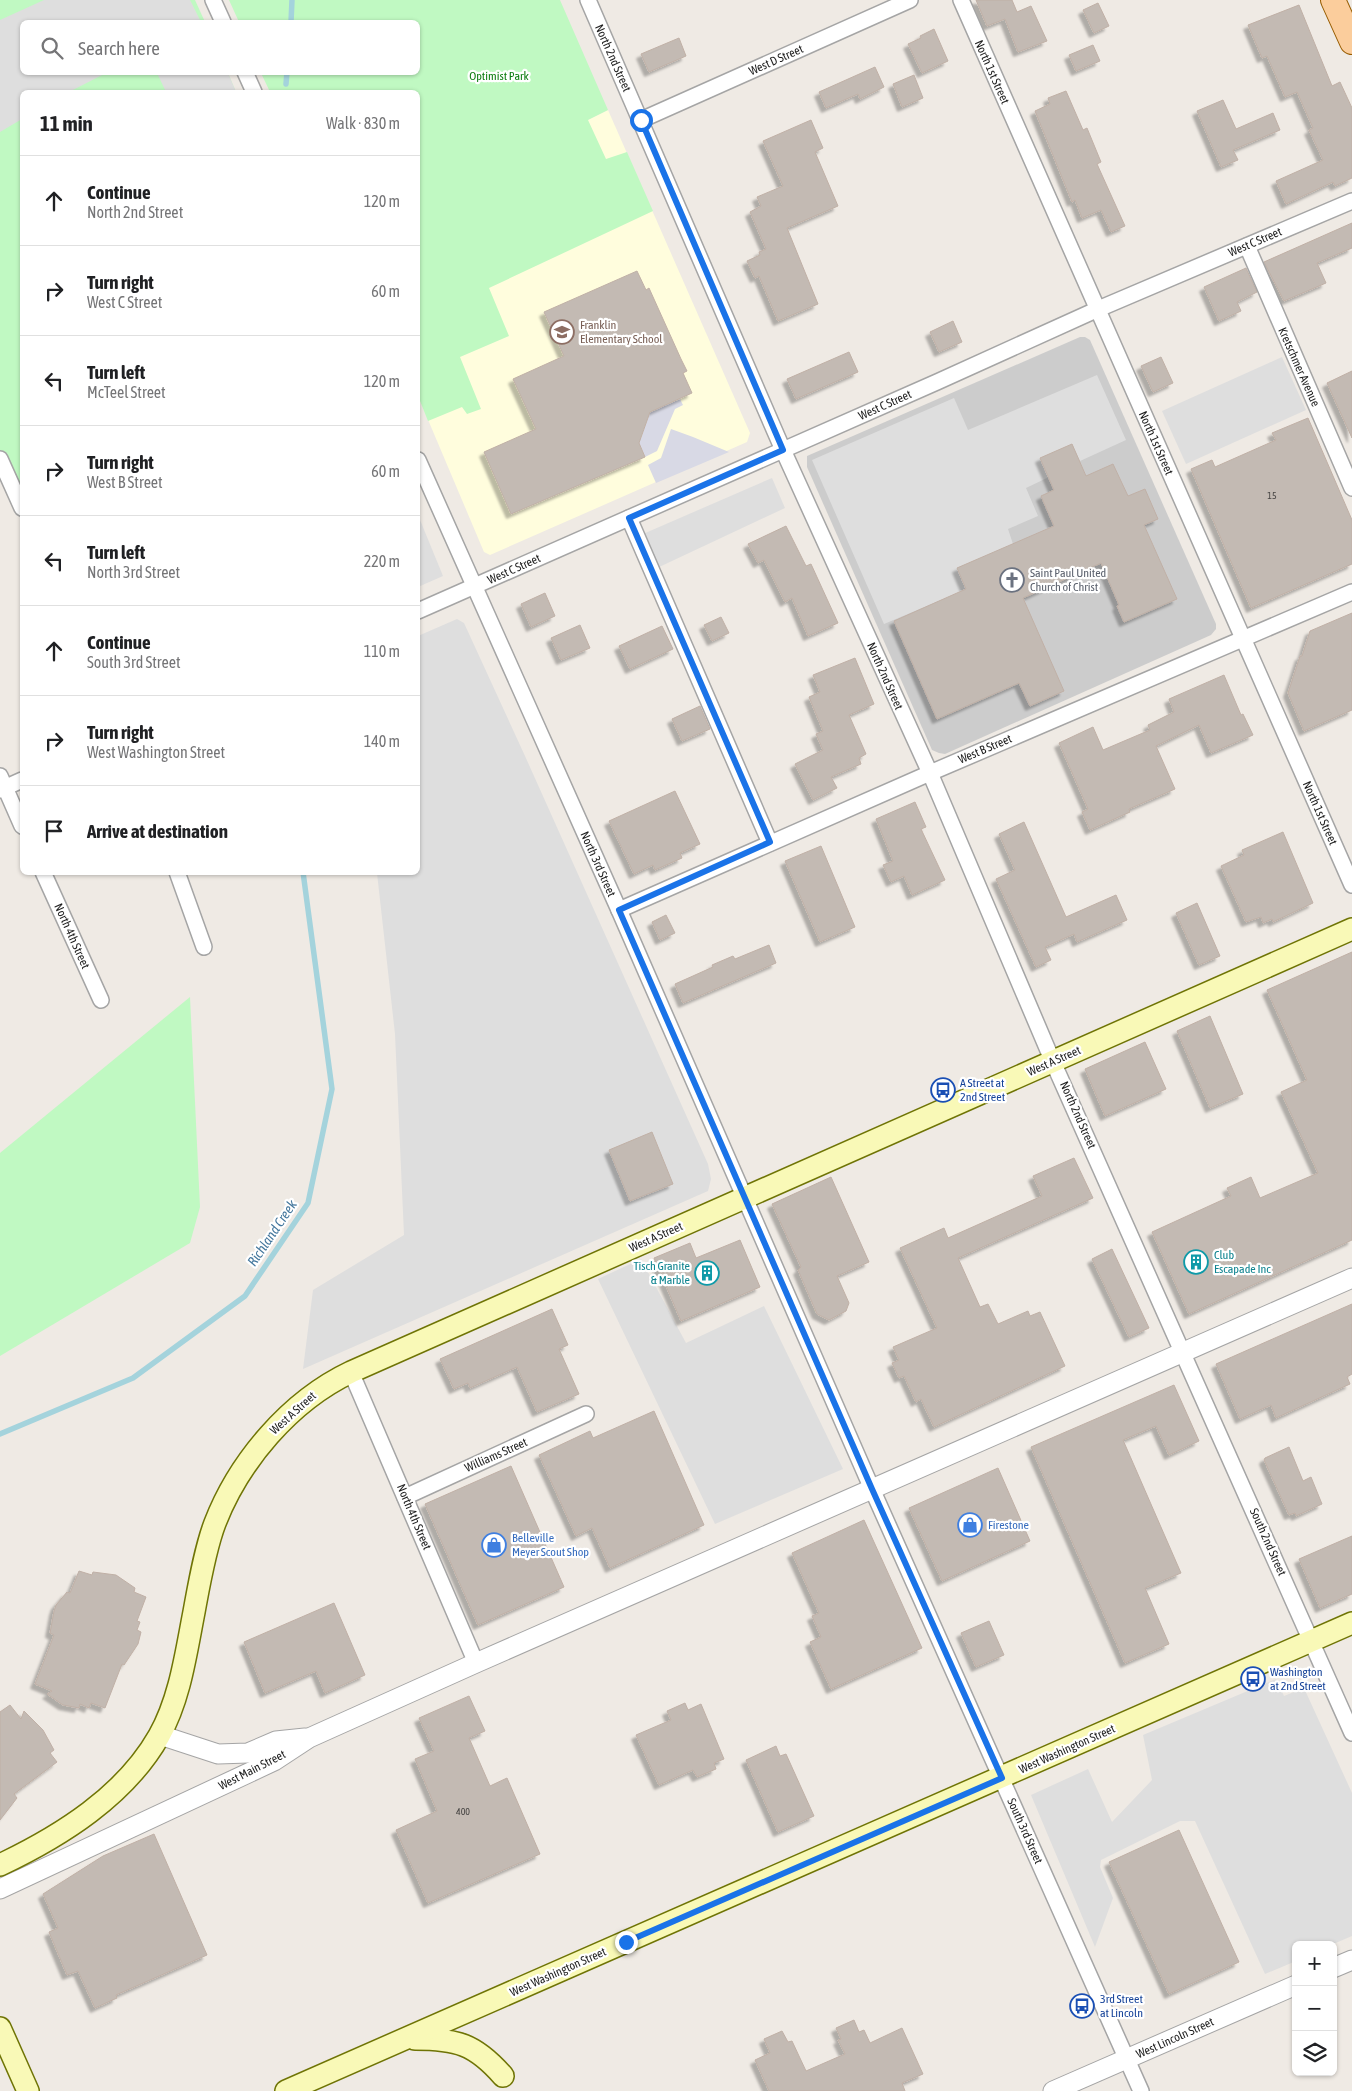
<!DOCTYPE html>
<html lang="en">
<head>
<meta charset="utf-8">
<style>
  body { margin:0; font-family:"Asap Condensed",sans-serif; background:#f6f6f6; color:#202124 }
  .controls { position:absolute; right:15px; bottom:15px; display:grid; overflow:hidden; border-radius:8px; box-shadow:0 1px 4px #0004 }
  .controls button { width:45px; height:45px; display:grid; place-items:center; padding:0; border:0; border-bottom:1px solid #e0e0e0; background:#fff; color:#202124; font:25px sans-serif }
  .stop { position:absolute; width:15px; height:15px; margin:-11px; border:4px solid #1a73e8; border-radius:50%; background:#fff }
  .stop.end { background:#1a73e8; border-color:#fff; box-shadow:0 1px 5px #0008 }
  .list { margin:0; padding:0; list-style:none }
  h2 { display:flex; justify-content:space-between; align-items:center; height:65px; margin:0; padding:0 20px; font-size:21px }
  h2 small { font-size:16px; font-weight:400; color:#757577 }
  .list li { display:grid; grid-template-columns:32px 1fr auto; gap:15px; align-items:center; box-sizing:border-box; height:90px; padding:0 20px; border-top:1px solid #e0e0e0 }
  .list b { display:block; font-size:19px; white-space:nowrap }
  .list p { margin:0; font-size:16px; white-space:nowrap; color:#757577 }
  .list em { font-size:16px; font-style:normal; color:#757577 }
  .icon { flex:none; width:28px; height:28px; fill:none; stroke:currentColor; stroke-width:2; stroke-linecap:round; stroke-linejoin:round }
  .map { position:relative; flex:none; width:1352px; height:2091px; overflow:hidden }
  .search { position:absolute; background:#fff; box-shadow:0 1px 4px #0004; left:20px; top:20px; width:400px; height:55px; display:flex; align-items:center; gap:12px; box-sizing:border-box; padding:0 18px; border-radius:8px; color:#757577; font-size:19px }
  .panel { position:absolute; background:#fff; box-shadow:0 1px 4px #0004; left:20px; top:90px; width:400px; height:785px; border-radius:8px }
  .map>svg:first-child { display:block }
</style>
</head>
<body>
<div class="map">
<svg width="1352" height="2091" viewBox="0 0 1352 2091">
  <defs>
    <filter id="shadow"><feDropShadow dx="-4.5" dy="4.5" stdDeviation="1" flood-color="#0004"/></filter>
  </defs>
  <rect width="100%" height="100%" fill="#efeae4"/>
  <path fill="#fffddd" d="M608 110 750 433 747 442 490 555 484 552 418 396V231L508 158Z"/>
  <path fill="#ccc" d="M1080 337H1085L1090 340 1216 624V629L1211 635 945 754 939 753 932 750 807 467V456Z"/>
  <g fill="#c0f9c2">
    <path d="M0 0H195L205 22H22V72L228 73 236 92H22V502L0 457Z"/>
    <path d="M229 0H560L608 110 588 120 606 159 627 152 653 211 489 288 509 336 460 357 481 409 467 414 462 407 428 421 418 396V92H270L261 73 418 72V22H239Z"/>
    <path d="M190 997 200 1207 190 1243 0 1356V1153Z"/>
  </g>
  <g fill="#dedede">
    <path d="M44 0H190L201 22H22V72L106 73 69 92H22V119L0 132V20Z"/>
    <path d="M157 73H228L236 92H166Z"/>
    <path d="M1282 357 1306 410 1186 464 1162 411Z"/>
    <path d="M1097 375 1126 440 1080 461 1072 444 1040 458 1049 477 1026 488 1038 516 1008 529 1013 544 957 568 968 592 941 600 884 624 812 460 954 398 968 430Z"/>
    <path d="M772 478 785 508 657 568 643 534Z"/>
    <path d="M418 515 443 576 418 587Z"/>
    <path d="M457 619 464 623 525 756 708 1164 711 1179 708 1191 303 1369 313 1290 404 1235 395 1034 377 873 418 872V636Z"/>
    <path d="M641 1259 686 1343 764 1306 843 1469 715 1524 598 1279Z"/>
    <path d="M1276 1679 1284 1696 1304 1688 1352 1793V1936L1331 1945H1296V1961L1265 1974 1195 1821H1180L1101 1860 1100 1867 1113 1898 1095 1947 1031 1795 1088 1769 1112 1822 1152 1780 1143 1735Z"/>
  </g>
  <g fill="#d8d9e5">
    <path d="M680 399 683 405 675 409 657 451 645 457 637 439 641 438 648 417 647 413Z"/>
    <path d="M671 429 693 437 729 452 656 483 648 465 661 458Z"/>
  </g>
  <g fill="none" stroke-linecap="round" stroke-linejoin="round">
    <g stroke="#a4d3dc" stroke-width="5.5">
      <path d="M291 22 292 0"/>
      <path d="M286 84 287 72"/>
      <path d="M0 1434 133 1378 245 1296 308 1203 332 1089 303 872"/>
    </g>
  </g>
  <g fill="#c3bab3" stroke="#c0b0a6" filter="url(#shadow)">
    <path d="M976 0H1012L1017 12 1031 6 1047 41 1018 52 1005 19 987 26Z"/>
    <path d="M1098 3 1109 26 1094 33 1083 10Z"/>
    <path d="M1299 5 1332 86 1340 82 1352 108V178L1335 186 1333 182 1286 204 1276 181 1323 160 1309 130 1313 128 1297 92 1285 97 1267 56 1262 58 1248 25Z"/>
    <path d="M934 29 948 61 922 73 908 44 921 38 920 36Z"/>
    <path d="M679 38 686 56 649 72 641 54Z"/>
    <path d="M1093 45 1100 61 1076 71 1069 55Z"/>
    <path d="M875 67 884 87 860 99 858 94 826 108 819 92Z"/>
    <path d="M914 75 923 98 902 107 893 84Z"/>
    <path d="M1066 91 1083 130 1087 128 1101 162 1097 164 1125 226 1111 232 1101 210 1082 218 1075 200 1072 202 1035 111 1050 104 1048 98Z"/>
    <path d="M1223 100 1236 129 1273 113 1280 130 1233 150 1238 160 1221 167 1197 111Z"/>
    <path d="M811 120 823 148 815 152 838 206 787 228 818 304 778 321 759 276 755 278 747 261 760 255 759 252 766 249 750 212 761 206 757 197 783 186 763 141Z"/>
    <path d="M1352 223V248L1317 263 1326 283 1284 301 1264 262Z"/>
    <path d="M1246 268 1257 292 1237 302 1241 311 1219 321 1204 287Z"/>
    <path d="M637 271 646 290 649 288 681 359 687 371 683 373 692 393 650 412 639 443 645 457 511 514 484 452 536 429 513 379 564 356 544 312Z"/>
    <path d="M953 321 962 342 939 352 930 332Z"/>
    <path d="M849 352 858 372 796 399 787 379Z"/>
    <path d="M1161 357 1173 383 1153 392 1141 366Z"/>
    <path d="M1352 371V438L1327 383Z"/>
    <path d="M1308 418 1352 520V564L1251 608 1191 469 1212 460 1215 467 1276 440 1272 433Z"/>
    <path d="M1072 444 1086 476 1113 464 1128 496 1145 489 1158 519 1144 525 1177 599 1124 622 1117 606 1119 605 1101 563 1023 598 1064 691 1030 706 1019 683 937 719 894 621 966 589 957 568 1054 526 1041 496 1054 490 1040 458Z"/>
    <path d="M786 526 806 566 811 564 838 623 808 636 792 598 785 602 764 560 758 563 748 544Z"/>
    <path d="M545 593 555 616 531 627 521 604Z"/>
    <path d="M1352 613V710L1304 731 1288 693 1300 656H1302L1310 631Z"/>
    <path d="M721 617 729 633 712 641 704 625Z"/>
    <path d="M580 625 590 648 561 660 551 638Z"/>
    <path d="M662 626 673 649 630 669 619 646Z"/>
    <path d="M855 658 874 704 849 715 866 754 859 758 861 764 831 777 837 788 813 800 795 764 823 750 816 734 823 731 809 697 820 692 813 675Z"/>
    <path d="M1224 675 1241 715 1243 714 1253 735 1211 753 1199 725 1156 746 1175 789 1129 809 1130 812 1090 830 1082 812 1088 809 1059 743 1093 727 1103 750 1150 730 1148 725 1174 712 1169 699Z"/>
    <path d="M700 706 710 729 682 741 672 719Z"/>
    <path d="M675 791 700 844 680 853 682 858 655 870 653 865 634 874 609 821Z"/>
    <path d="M915 802 926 827 921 829 945 880 912 895 904 876 891 882 883 865 893 861 876 819Z"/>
    <path d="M1024 822 1066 917 1116 895 1127 920 1077 942 1074 934 1045 947 1051 960 1036 967 996 879 1015 870 999 834Z"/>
    <path d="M1283 832 1313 903 1273 922 1272 919 1263 923 1261 917 1246 922 1221 866 1244 855 1242 850Z"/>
    <path d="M821 846 855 927 820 942 785 861Z"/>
    <path d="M1197 903 1220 956 1199 965 1176 913Z"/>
    <path d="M666 915 675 933 660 940 652 922Z"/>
    <path d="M769 945 776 963 683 1003 675 984 713 967 712 965 733 956 735 959Z"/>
    <path d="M1352 952V1240L1189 1314 1152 1232 1231 1196 1227 1188 1251 1177 1260 1198 1318 1173 1281 1092 1307 1080 1267 990Z"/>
    <path d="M1210 1016 1243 1094 1210 1108 1177 1031Z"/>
    <path d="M1145 1042 1166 1089 1105 1116 1085 1069Z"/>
    <path d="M652 1132 673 1184 630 1201 609 1150Z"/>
    <path d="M1074 1158 1093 1198 958 1258 980 1307 988 1304 998 1324 1028 1311 1030 1316 1040 1312 1065 1366 934 1427 921 1399 916 1402 904 1376 899 1378 892 1363 899 1360 893 1347 937 1328 900 1248 944 1228 948 1238 1042 1196 1033 1176Z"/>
    <path d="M831 1177 869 1262 837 1276 849 1303 846 1311 829 1320 817 1314 798 1270 801 1267 772 1204Z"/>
    <path d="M740 1240 760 1287 681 1321 654 1258 690 1243 696 1258Z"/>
    <path d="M1112 1249 1149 1328 1129 1337 1092 1259Z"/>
    <path d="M1352 1304V1374L1347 1377 1350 1384 1276 1418 1271 1405 1240 1419 1216 1364Z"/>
    <path d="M552 1309 568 1345 559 1349 579 1394 537 1412 517 1367 470 1388 468 1383 454 1389 440 1359Z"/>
    <path d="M1174 1385 1199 1441 1169 1455 1156 1426 1123 1440 1181 1573 1145 1588 1169 1644 1125 1663 1031 1447Z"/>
    <path d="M654 1411 704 1525 610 1568 592 1528 576 1536 539 1455 590 1431 593 1438Z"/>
    <path d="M1289 1447 1303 1481 1311 1477 1322 1504 1296 1516 1295 1513 1289 1515 1264 1460 1265 1458Z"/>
    <path d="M511 1466 564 1587 478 1625 425 1504Z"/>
    <path d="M998 1468 1030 1541 942 1581 909 1508Z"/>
    <path d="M864 1520 922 1648 831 1689 810 1642 821 1637 812 1616 819 1613 792 1553Z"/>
    <path d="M1352 1536V1594L1320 1608 1299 1559Z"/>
    <path d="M79 1571 92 1575 93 1572 116 1575 135 1588 134 1592 146 1597 137 1621 140 1622 137 1630 141 1632 138 1644 124 1665 122 1664 105 1708 91 1703 89 1708 80 1704 79 1708 63 1705 47 1694 52 1691 35 1684 54 1635 50 1633 54 1611 56 1605 67 1592 70 1593Z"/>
    <path d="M334 1603 365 1675 325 1693 316 1671 265 1693 244 1642Z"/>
    <path d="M989 1621 1004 1655 976 1667 961 1633Z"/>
    <path d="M469 1696 485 1731 469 1738 490 1786 507 1778 540 1854 428 1903 396 1830 437 1811 415 1759 434 1751 419 1718Z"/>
    <path d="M685 1703 688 1710 701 1704 724 1759 714 1763 716 1769 697 1777 693 1770 659 1785 636 1735 671 1720 667 1711Z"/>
    <path d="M10 1705 21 1719 24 1711 43 1730 54 1750 50 1753 57 1762 14 1794 17 1798 0 1820V1712Z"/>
    <path d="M776 1746 780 1756 786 1754 814 1816 778 1832 746 1760Z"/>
    <path d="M1179 1830 1239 1962 1169 1994 1109 1862Z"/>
    <path d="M154 1834 207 1955 116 1995 117 1998 95 2008 78 1971 67 1975 49 1932 58 1928 43 1894 103 1856Z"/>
    <path d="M854 2020 859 2032 864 2030 870 2043 902 2028 923 2074 902 2083 905 2091H769L755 2060 770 2053 764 2039 782 2031 788 2042 792 2041 806 2071 845 2054 838 2040 841 2039 836 2028Z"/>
  </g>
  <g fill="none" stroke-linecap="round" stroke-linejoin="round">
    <g stroke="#a5a5a5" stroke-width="18">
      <g id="minor">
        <path d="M213 0 223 22"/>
        <path d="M588 0 783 450 930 773 1053 1062 1352 1733"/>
        <path d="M961 0 1352 885"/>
        <path d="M245 72 254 92"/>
        <path d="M641 120 910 0"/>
        <path d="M1247 246 1352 488"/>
        <path d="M0 459 22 508"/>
        <path d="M418 460 619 910 872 1489 1141 2091"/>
        <path d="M629 518 770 843"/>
        <path d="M418 611 937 382 1096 310 1352 201"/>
        <path d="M0 776 22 826"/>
        <path d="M0 790 22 780"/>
        <path d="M43 872 101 1000"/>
        <path d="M177 872 204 947"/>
        <path d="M619 910 930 773 1352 592"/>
        <path d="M351 1372 476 1663"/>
        <path d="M405 1497 586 1414"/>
      </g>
    </g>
    <g stroke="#a5a5a5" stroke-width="21">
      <g id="tertiary">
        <path d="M160 1735 218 1754 248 1753 276 1741 305 1738"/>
        <path d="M0 1889 274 1761 309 1738 476 1663 1352 1278"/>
        <path d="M1333 1968 1352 1960"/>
        <path d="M1053 2091 1296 1985"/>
      </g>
    </g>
    <g stroke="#6f7405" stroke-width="24">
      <g id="secondary">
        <path d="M0 1865C61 1836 125 1796 159 1736 180 1699 186 1653 194 1612 199 1585 205 1549 215 1523 239 1461 290 1401 351 1372L1352 929"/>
        <path d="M0 2028 28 2091"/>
        <path d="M415 2039C457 2039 475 2044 503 2076"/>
        <path d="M286 2091 1352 1623"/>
      </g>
    </g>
    <g stroke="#975c01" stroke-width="26">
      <path id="primary" d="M1333 0 1352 42"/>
    </g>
    <use href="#minor" stroke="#fff" stroke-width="15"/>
    <use href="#tertiary" stroke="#fff" stroke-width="19"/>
    <use href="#secondary" stroke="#f9f9b7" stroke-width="21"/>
    <use href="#primary" stroke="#fbcd9c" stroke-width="24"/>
  </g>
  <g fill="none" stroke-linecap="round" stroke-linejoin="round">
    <path stroke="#1a73e8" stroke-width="6" d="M626 1942 1002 1778 872 1489 619 910 770 842 629 518 783 450 641 120"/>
  </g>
  <defs>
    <g id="school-ring" transform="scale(1.25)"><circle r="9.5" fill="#fff" stroke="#8d6e63" stroke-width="1.5"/><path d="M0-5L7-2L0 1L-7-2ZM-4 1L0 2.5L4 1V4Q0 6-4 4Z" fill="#8d6e63"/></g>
    <g id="church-ring" transform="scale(1.25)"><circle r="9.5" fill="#fff" stroke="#6b7280" stroke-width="1.5"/><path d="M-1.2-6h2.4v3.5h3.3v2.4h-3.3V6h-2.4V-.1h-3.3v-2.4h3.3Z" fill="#6b7280"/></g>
    <g id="bus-ring" transform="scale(1.25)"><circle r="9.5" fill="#fff" stroke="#1a4fb4" stroke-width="1.5"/><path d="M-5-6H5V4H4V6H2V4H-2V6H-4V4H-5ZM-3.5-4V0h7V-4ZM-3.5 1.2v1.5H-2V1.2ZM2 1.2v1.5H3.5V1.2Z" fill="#1a4fb4"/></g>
    <g id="building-ring" transform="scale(1.25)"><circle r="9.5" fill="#fff" stroke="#0f9aa8" stroke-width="1.5"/><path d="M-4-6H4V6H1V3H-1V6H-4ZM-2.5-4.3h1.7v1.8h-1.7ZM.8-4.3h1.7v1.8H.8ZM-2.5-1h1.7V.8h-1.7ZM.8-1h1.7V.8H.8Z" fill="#0f9aa8"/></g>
    <g id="shop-ring" transform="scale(1.25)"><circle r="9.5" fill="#fff" stroke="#3f7fe0" stroke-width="1.5"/><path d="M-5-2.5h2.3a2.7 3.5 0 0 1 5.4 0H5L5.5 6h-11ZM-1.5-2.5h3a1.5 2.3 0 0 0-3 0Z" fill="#3f7fe0"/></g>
  </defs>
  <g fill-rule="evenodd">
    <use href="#school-ring" x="562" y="332"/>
    <use href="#church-ring" x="1012" y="580"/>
    <use href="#bus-ring" x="943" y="1090"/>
    <use href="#building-ring" x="1196" y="1262"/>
    <use href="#building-ring" x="707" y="1273"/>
    <use href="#shop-ring" x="970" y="1525"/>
    <use href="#shop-ring" x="494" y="1545"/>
    <use href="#bus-ring" x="1253" y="1679"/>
    <use href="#bus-ring" x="1082" y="2006"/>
  </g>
  <g text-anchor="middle" stroke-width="4.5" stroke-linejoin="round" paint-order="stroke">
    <g font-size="10" fill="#474543">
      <text x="1272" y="499">15</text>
      <text x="463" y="1815">400</text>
    </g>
    <g font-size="12" fill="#1e1e1e" stroke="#fff">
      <text transform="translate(613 58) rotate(66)" y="4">North 2nd Street</text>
      <text transform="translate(776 60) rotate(-24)" y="4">West D Street</text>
      <text transform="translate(992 72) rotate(66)" y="4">North 1st Street</text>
      <text transform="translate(1255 242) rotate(-23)" y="4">West C Street</text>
      <text transform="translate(1299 367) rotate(66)" y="4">Kretschmer Avenue</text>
      <text transform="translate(885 405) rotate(-24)" y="4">West C Street</text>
      <text transform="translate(1156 443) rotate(66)" y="4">North 1st Street</text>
      <text transform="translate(514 569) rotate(-24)" y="4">West C Street</text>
      <text transform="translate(885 676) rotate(66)" y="4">North 2nd Street</text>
      <text transform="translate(985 749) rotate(-23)" y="4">West B Street</text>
      <text transform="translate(1320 813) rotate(66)" y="4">North 1st Street</text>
      <text transform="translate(598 864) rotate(66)" y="4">North 3rd Street</text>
      <text transform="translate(72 936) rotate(66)" y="4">North 4th Street</text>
      <text transform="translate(1054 1061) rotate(-24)" y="4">West A Street</text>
      <text transform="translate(1078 1115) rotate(66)" y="4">North 2nd Street</text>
      <text transform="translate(656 1237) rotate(-24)" y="4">West A Street</text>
      <text transform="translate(293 1413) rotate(-42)" y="4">West A Street</text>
      <text transform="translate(496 1455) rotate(-24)" y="4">Williams Street</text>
      <text transform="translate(414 1517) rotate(67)" y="4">North 4th Street</text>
      <text transform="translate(1268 1542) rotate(66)" y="4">South 2nd Street</text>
      <text transform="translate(1067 1749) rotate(-24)" y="4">West Washington Street</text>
      <text transform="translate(252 1770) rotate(-27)" y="4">West Main Street</text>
      <text transform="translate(1025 1831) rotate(66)" y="4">South 3rd Street</text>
      <text transform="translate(558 1972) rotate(-24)" y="4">West Washington Street</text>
      <text transform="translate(1175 2038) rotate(-24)" y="4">West Lincoln Street</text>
    </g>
    <g font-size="12" fill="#0c7c0f" stroke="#fff">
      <text x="499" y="80">Optimist Park</text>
    </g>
    <g font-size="12" fill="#785e54" stroke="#fff" text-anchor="start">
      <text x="580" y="329">Franklin<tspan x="580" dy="14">Elementary School</tspan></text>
    </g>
    <g font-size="12" fill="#5b616d" stroke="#fff" text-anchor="start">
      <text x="1030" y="577">Saint Paul United<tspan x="1030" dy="14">Church of Christ</tspan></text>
    </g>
    <g font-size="12" fill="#164399" stroke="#fff" text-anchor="start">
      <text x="960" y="1087">A Street at<tspan x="960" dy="14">2nd Street</tspan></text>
      <text x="1270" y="1676">Washington<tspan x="1270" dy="14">at 2nd Street</tspan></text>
      <text x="1100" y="2003">3rd Street<tspan x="1100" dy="14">at Lincoln</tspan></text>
    </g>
    <g font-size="12" fill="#0d838f" stroke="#fff" text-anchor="start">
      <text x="1214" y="1259">Club<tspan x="1214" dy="14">Escapade Inc</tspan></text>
      <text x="690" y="1270" text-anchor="end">Tisch Granite<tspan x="690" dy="14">&amp; Marble</tspan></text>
    </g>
    <g font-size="12" fill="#366cbe" stroke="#fff" text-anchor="start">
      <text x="988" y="1529">Firestone</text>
      <text x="512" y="1542">Belleville<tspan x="512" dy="14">Meyer Scout Shop</tspan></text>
    </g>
    <g font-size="14" font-style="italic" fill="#44779d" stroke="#fff">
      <text transform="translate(272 1233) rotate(-56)" y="5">Richland Creek</text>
    </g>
  </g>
</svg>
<div class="controls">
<button>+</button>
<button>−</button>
<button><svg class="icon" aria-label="layers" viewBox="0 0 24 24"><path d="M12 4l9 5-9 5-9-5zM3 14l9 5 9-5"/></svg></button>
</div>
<div class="stop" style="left:641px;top:120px"></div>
<div class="stop end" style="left:626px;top:1942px"></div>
<div class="search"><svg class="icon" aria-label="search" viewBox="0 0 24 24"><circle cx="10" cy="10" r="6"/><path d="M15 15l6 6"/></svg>Search here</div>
<section class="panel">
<h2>11 min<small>Walk · 830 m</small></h2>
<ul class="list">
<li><svg class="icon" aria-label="ahead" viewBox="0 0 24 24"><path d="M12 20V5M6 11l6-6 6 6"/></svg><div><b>Continue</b><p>North 2nd Street</p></div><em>120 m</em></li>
<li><svg class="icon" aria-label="right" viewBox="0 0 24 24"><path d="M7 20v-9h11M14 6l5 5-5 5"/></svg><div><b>Turn right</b><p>West C Street</p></div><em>60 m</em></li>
<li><svg class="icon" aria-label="left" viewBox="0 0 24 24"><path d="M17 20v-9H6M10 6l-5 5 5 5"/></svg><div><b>Turn left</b><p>McTeel Street</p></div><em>120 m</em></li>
<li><svg class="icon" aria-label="right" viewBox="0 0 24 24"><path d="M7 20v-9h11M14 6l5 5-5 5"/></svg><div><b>Turn right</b><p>West B Street</p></div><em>60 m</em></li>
<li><svg class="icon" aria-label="left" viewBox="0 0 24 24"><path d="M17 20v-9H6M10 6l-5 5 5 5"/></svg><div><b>Turn left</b><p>North 3rd Street</p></div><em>220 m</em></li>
<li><svg class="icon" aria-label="ahead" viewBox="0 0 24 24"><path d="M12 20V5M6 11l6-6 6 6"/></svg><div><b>Continue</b><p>South 3rd Street</p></div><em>110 m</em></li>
<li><svg class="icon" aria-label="right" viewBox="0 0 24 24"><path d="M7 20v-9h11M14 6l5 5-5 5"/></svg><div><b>Turn right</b><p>West Washington Street</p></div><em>140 m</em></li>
<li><svg class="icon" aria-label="arrive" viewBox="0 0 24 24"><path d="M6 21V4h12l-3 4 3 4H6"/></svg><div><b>Arrive at destination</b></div></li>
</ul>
</section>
</div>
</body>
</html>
